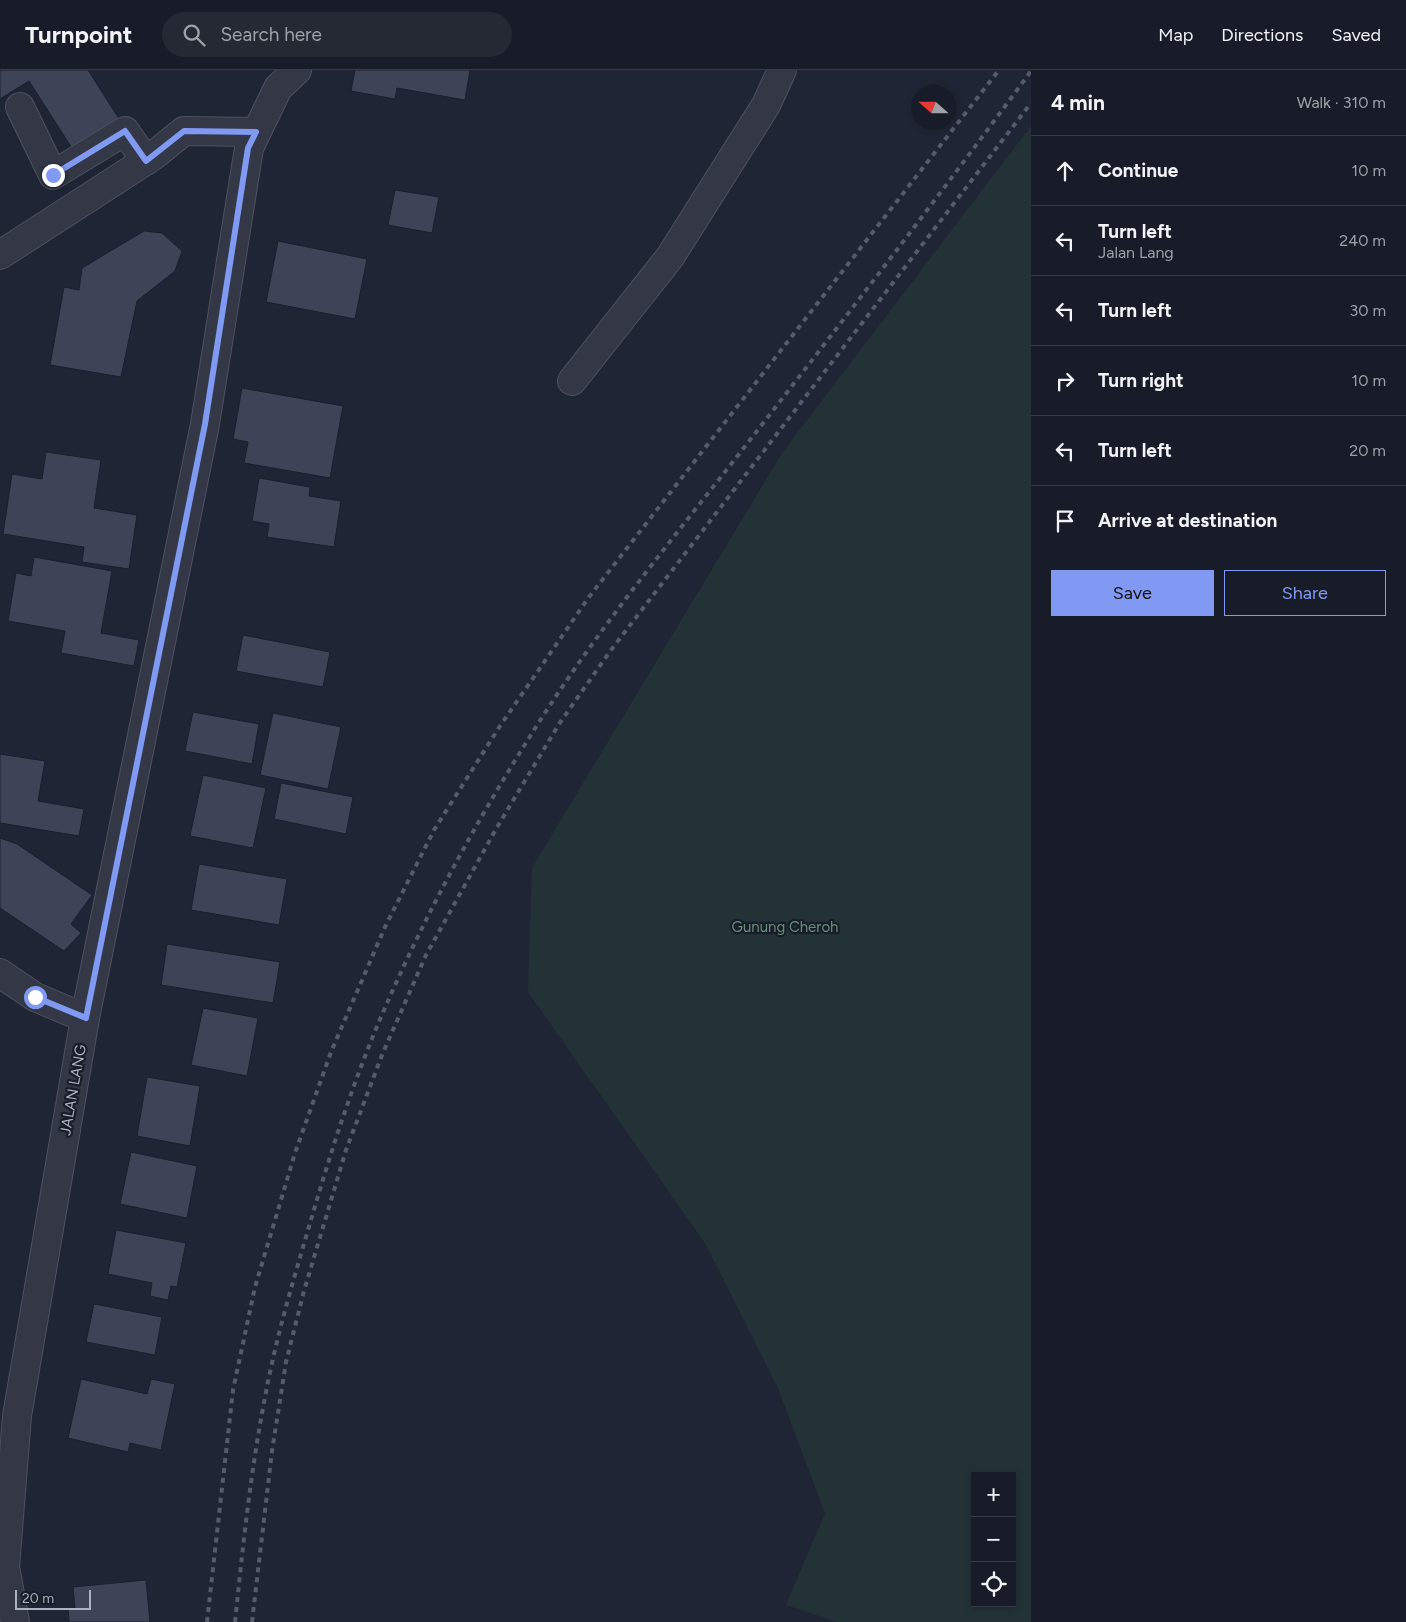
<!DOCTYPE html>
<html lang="en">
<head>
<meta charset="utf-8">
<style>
  :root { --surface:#181c28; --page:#252934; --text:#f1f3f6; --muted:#9fa1a8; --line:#363a45; --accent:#809af4 }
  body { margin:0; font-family:Figtree,sans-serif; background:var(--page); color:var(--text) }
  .controls { position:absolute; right:15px; bottom:15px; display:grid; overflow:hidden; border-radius:0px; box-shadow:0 2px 8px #0003 }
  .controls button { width:45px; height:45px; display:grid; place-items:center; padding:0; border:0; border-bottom:1px solid var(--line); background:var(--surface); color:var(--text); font:25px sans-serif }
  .compass { position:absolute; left:911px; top:15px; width:45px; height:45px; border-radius:50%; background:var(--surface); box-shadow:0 2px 8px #0003; rotate:291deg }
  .scale { position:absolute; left:15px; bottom:12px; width:76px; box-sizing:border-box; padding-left:5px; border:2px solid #adb2c3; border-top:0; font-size:14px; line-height:18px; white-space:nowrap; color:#adb2c3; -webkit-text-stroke:4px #191d2a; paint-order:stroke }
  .stop { position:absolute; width:15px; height:15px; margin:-11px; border:4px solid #809af4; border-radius:50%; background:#fff }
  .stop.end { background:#809af4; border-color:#fff; box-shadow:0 1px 5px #0008 }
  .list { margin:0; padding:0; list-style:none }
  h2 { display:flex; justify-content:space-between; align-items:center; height:65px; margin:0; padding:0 20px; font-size:21px }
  h2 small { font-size:16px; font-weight:400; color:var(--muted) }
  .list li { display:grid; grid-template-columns:32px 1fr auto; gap:15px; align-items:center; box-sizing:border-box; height:70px; padding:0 20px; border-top:1px solid var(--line) }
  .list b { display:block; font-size:19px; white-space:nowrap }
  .list p { margin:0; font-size:16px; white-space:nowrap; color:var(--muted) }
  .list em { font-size:16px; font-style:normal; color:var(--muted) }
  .actions { display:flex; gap:10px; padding:15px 20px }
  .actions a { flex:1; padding:11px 0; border:1px solid var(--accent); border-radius:0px; text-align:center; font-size:18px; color:var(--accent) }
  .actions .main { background:var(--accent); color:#111 }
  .icon { flex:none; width:28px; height:28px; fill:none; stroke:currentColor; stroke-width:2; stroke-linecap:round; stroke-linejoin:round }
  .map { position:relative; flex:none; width:1031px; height:1552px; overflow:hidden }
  header { display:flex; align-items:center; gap:30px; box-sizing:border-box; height:70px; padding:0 25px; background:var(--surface); border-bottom:1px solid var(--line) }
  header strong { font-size:24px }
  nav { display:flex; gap:28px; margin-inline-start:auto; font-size:18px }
  .search { width:350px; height:45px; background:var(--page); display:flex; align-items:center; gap:12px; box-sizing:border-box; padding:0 18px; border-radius:28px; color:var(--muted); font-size:19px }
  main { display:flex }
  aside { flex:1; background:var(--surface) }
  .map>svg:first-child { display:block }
  .green { fill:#223237; fill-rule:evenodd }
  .building { fill:#3e4458; stroke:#1a1f2c }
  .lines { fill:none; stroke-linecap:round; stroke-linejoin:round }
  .minor-casing { stroke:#4d5261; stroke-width:30 }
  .minor { stroke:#333746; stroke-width:28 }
  .rail { stroke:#555b6d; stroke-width:4; stroke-dasharray:5 5; stroke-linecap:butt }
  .route { stroke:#809af4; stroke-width:6 }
  .labels { text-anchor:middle; stroke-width:4.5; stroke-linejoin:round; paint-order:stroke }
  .park-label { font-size:15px; fill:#659277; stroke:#191d2a }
  .street-label { font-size:15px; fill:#adb2c3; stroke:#191d2a }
</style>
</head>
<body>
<header>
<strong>Turnpoint</strong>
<div class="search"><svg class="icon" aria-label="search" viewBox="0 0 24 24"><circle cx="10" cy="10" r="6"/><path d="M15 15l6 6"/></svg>Search here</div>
<nav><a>Map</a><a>Directions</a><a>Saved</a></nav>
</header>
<main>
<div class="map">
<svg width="1031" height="1552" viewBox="0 0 1031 1552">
  <rect width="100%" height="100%" fill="#202535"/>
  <!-- green -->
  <path class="green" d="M1031,56v1496h-194l-51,-17 39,-92 -47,-125 -73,-145 -177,-251 4,-124 250,-415zM975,1406h37v127h-37z"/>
  <!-- building -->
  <g class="building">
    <polygon points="0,0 88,0 123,55 77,86 29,11 0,29"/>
    <polygon points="355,0 470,0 465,30 397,18 395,29 351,21"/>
    <polygon points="395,120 439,127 432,163 388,155"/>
    <polygon points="144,161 162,163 182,181 175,201 137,231 121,307 50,295 64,217 79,220 82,198"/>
    <polygon points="278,171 367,189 355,249 266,232"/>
    <polygon points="242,318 343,336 330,408 244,393 248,372 233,369"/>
    <polygon points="46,382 101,390 94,438 137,445 129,499 82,492 84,477 3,464 12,404 42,409"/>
    <polygon points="259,408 310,417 309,426 341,431 334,477 267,467 269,454 252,451"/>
    <polygon points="34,487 112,501 101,563 139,570 134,596 61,583 65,561 8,551 16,503 31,506"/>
    <polygon points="243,565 330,582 323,617 236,601"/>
    <polygon points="193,642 259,654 252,694 185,681"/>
    <polygon points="273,643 341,657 328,719 260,705"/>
    <polygon points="0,684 45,691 38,731 84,739 79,766 0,753"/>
    <polygon points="203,705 266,718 253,778 190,766"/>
    <polygon points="281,713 353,727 346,764 274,749"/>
    <polygon points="0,768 17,774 92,825 71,854 81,863 64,881 0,838"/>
    <polygon points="199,794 287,809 279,855 191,840"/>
    <polygon points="167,874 280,892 273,933 161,915"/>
    <polygon points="203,938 258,948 247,1006 191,995"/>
    <polygon points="147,1007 200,1016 190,1076 137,1066"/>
    <polygon points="131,1082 197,1096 187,1148 120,1134"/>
    <polygon points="116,1160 186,1173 177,1217 171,1216 168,1230 150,1226 152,1213 108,1204"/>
    <polygon points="94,1234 162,1247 155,1285 86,1272"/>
    <polygon points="81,1309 147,1324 151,1309 175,1314 161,1380 130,1373 128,1382 68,1368"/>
    <polygon points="146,1510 150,1552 69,1552 68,1538 75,1538 73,1517"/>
  </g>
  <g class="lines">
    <!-- minor casing -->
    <g class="minor-casing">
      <g id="minor">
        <polyline points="20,37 53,105 125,61 146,91"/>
        <polyline points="0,185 153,86 184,61 256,62"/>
        <polyline points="572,311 670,187 766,35 782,0"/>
        <polyline points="0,903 35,927 85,948"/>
        <polyline points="15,1552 5,1497 17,1346 85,948 205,354 249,78 278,18 297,0"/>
      </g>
    </g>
    <!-- minor -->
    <use href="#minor" class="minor"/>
    <!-- rail -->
    <g class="rail">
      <polyline points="207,1552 233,1320 255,1217 295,1083 331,982 385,857 434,760 500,656 589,527 999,0"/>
      <path d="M235,1552c8,-77 16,-154 31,-230 10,-53 25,-104 40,-155 23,-80 48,-160 82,-236 43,-98 96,-193 153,-282 63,-98 138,-188 209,-279 95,-122 190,-245 281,-369"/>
      <polyline points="252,1552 272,1381 286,1292 304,1221 346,1080 382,985 426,885 496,759 559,654 611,580 1031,33"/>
    </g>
  </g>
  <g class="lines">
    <!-- route -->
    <polyline class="route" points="35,927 86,948 205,354 248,78 256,62 184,61 146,91 125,61 53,105"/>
  </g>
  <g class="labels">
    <!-- park labels -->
    <g class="park-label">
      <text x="785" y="862">Gunung Cheroh</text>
    </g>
    <!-- street labels -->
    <g class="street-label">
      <text transform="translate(73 1020) rotate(-80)" y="5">JALAN LANG</text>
    </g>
  </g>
</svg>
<div class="controls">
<button>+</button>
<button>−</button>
<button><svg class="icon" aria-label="locate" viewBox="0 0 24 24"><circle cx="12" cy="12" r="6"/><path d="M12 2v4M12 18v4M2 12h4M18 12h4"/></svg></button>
</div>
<svg class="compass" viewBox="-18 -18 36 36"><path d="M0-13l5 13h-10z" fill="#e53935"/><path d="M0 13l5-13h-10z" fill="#9fa1a8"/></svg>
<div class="scale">20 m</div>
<div class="stop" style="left:35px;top:927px"></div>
<div class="stop end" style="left:53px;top:105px"></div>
</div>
<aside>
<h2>4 min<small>Walk · 310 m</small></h2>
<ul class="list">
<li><svg class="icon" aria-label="ahead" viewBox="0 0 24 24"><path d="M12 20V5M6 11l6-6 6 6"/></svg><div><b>Continue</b></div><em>10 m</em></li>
<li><svg class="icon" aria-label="left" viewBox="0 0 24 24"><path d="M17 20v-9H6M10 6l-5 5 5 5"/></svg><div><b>Turn left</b><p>Jalan Lang</p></div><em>240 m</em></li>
<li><svg class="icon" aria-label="left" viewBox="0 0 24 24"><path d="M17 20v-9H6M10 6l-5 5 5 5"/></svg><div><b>Turn left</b></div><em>30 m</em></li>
<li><svg class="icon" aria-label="right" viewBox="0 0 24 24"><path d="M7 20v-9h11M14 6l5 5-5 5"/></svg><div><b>Turn right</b></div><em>10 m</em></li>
<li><svg class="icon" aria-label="left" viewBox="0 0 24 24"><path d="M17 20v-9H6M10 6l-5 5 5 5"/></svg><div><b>Turn left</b></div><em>20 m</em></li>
<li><svg class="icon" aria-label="arrive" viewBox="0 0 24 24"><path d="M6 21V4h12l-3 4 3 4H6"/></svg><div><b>Arrive at destination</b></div></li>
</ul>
<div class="actions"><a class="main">Save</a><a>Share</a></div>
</aside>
</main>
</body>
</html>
